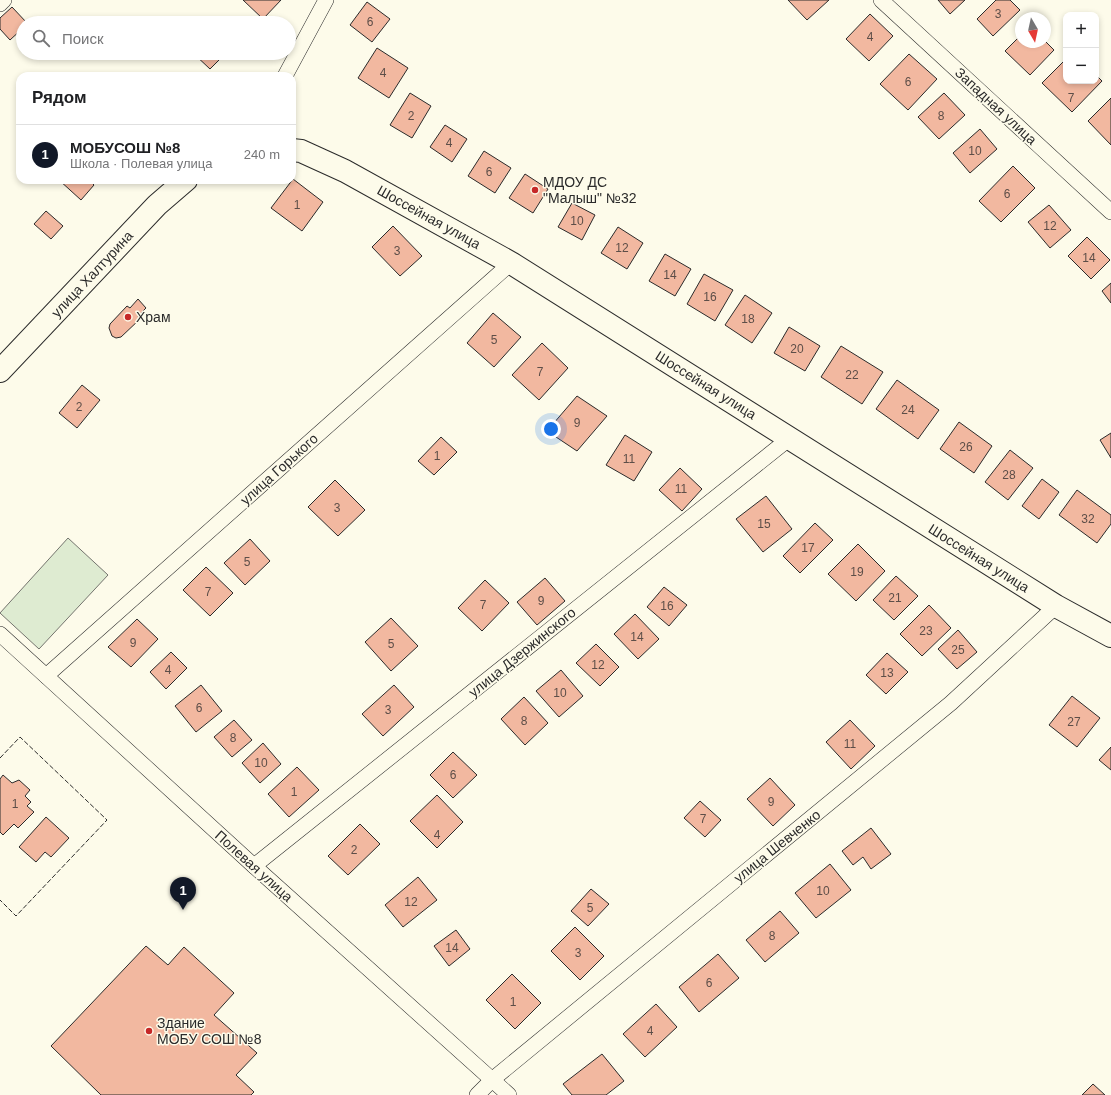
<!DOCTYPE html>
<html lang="ru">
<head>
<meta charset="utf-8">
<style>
  :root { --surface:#fff; --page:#f2f2f2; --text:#202124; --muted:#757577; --line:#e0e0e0; --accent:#111827 }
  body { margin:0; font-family:Arial,sans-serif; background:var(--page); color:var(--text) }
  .controls { position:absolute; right:12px; top:12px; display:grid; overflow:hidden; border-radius:8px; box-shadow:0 2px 6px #0003 }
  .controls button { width:36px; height:36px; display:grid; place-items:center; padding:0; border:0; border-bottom:1px solid var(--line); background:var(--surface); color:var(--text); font:20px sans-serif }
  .compass { position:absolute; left:1015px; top:12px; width:36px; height:36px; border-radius:50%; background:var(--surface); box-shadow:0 2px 6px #0003; rotate:171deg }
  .you { position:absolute; left:551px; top:429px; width:14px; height:14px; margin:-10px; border:3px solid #fff; border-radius:50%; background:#1a73e8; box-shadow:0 0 0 6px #1a73e833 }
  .badge { display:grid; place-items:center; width:26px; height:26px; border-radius:50%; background:var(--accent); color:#fff; font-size:13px; font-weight:700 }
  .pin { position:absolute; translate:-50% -33px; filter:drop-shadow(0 1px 2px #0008) }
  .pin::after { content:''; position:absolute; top:21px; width:14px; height:12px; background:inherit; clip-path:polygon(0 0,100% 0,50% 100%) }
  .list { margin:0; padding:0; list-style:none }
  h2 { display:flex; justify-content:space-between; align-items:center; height:52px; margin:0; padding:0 16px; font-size:17px }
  h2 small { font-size:13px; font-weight:400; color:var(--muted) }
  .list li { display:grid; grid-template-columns:26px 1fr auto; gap:12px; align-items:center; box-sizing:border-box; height:60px; padding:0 16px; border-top:1px solid var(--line) }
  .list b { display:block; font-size:15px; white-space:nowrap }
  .list p { margin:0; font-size:13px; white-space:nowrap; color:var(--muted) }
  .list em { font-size:13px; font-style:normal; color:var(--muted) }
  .icon { flex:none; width:22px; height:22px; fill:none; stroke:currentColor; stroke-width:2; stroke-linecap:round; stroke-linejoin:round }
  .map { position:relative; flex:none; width:1111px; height:1095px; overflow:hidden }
  .search { position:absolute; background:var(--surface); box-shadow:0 2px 6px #0003; left:16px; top:16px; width:280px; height:44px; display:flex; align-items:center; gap:10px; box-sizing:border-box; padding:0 14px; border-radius:22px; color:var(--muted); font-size:15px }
  .panel { position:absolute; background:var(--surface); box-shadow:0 2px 6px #0003; left:16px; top:72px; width:280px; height:112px; border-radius:12px }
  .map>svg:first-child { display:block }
  .green { fill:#deebd1; stroke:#74746e }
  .building { fill:#f2b8a0; stroke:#2b2b2b }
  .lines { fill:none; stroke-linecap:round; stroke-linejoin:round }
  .street-casing { stroke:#2b2b2b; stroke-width:16 }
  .secondary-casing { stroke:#2b2b2b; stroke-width:24 }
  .street { stroke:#fdfbea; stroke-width:15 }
  .secondary { stroke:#fdfbea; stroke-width:22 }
  .fence { stroke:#2b2b2b; stroke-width:1; stroke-dasharray:5 2; stroke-linecap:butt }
  .poi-dot { fill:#c62828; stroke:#fdfbea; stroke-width:1.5 }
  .labels { text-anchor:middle; stroke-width:3; stroke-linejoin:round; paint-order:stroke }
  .number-label { font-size:12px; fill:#5d4e48 }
  .street-label { font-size:14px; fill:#2b2b2b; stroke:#fdfbea }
  .poi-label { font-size:14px; fill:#2b2b2b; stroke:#fdfbea; text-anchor:start }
</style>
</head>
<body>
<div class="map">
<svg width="1111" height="1095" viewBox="0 0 1111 1095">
  <rect width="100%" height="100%" fill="#fdfbea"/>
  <!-- green -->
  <polygon class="green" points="68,538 108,575 39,649 0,613"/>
  <!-- building -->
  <g class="building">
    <polygon points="243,0 281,0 263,19"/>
    <polygon points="788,0 829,0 807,20"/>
    <polygon points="938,0 965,0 950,14"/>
    <polygon points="996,0 1010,0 1020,10 993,36 977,19"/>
    <polygon points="367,2 390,19 372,42 350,25"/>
    <polygon points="12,7 27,23 23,23 23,28 10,40 0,29 0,18"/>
    <polygon points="870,14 893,36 869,61 846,39"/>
    <polygon points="1021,35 1021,42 1045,41 1054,50 1030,75 1005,51"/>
    <polygon points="377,48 408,68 389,98 358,78"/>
    <polygon points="193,53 226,53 210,69"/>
    <polygon points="909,54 937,79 908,110 880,84"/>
    <polygon points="1066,59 1066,81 1096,81 1096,75 1102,81 1072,112 1042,83"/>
    <polygon points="410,93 431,106 412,138 390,125"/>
    <polygon points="944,93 965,115 939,139 918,117"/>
    <polygon points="1111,98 1111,145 1088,121"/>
    <polygon points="445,125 467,139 452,162 430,147"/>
    <polygon points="980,129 997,149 970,173 953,153"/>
    <polygon points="484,151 511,168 495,193 468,176"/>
    <polygon points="1013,166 1035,188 1001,222 979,201"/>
    <polygon points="525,174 548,189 533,213 509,198"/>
    <polygon points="293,179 323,202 302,231 271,208"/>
    <polygon points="59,180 89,180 94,185 81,200"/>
    <polygon points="572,203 595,215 582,240 558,227"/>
    <polygon points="1049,205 1071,230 1050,248 1028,222"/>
    <polygon points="46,211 63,226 51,239 34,224"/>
    <polygon points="393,226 422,256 400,276 372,247"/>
    <polygon points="618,227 643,243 627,269 601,253"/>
    <polygon points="1087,237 1110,260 1091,279 1068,256"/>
    <polygon points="665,254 691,269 675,296 649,281"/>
    <polygon points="704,274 733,290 715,321 687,304"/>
    <polygon points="1111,283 1111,303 1102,291"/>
    <polygon points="745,295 772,313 752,343 725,325"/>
    <polygon points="138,299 146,308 138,316 140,319 121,337 116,338 112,336 109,328 110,324 127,306 130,308"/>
    <polygon points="493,313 521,337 494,367 467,343"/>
    <polygon points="789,327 820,346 805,371 774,353"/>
    <polygon points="542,343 568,368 539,400 512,375"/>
    <polygon points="841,346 883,372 862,404 821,377"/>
    <polygon points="897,380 939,410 918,439 876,409"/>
    <polygon points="82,385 100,400 77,428 59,413"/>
    <polygon points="577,396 607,416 577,451 547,431"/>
    <polygon points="959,422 992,446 974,473 940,449"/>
    <polygon points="1111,433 1111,458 1100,440"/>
    <polygon points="625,435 652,452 634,481 606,465"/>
    <polygon points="441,437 457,452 434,475 418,461"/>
    <polygon points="1010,450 1033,468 1008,500 985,482"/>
    <polygon points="680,468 702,489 682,511 659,490"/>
    <polygon points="1042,479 1059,492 1039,519 1022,506"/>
    <polygon points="335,480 365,510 338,536 308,507"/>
    <polygon points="1077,490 1111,515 1111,524 1097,543 1059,515"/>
    <polygon points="766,496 792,529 763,552 736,519"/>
    <polygon points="815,523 833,540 800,573 783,556"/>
    <polygon points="250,539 270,561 245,585 224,563"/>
    <polygon points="858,544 885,571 856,601 828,574"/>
    <polygon points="206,567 233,593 210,616 183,590"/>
    <polygon points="896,576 918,596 894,620 873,600"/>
    <polygon points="545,578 565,601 537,625 517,602"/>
    <polygon points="485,580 509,603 482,631 458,608"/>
    <polygon points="664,587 687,605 669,626 647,607"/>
    <polygon points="929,605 951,628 922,656 900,634"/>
    <polygon points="635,614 659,639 638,659 614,634"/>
    <polygon points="391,618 418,646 391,671 365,642"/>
    <polygon points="137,619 158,639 131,667 108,647"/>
    <polygon points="958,630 977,652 957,669 938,649"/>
    <polygon points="596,644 619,667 600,686 576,663"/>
    <polygon points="171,652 187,668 166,689 150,672"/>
    <polygon points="887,653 908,672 886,694 866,675"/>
    <polygon points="561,670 583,696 559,717 536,691"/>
    <polygon points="201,685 222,711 196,732 175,706"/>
    <polygon points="394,685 414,707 383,736 362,714"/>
    <polygon points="1072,696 1100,718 1077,747 1049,725"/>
    <polygon points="524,697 548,723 525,745 501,719"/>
    <polygon points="234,720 252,740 232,757 214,737"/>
    <polygon points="850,720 875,746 851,769 826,742"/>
    <polygon points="263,743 281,764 260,783 242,763"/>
    <polygon points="1111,747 1111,770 1099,760"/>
    <polygon points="453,752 477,775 453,798 430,775"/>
    <polygon points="297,767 319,790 289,817 268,794"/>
    <polygon points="3,775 12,783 19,780 30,790 25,796 31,802 27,806 34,812 18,828 14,824 3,835 0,832 0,779"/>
    <polygon points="770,778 795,805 773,826 747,799"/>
    <polygon points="437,795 463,822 437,848 410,821"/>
    <polygon points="700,801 721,820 705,837 684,818"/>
    <polygon points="46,817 69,838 51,857 45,852 36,862 19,847"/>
    <polygon points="360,824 380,844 348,875 328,856"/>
    <polygon points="871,828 891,854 871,869 863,857 853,865 842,851"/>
    <polygon points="830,864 851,890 816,918 795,893"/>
    <polygon points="418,877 437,900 403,927 385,905"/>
    <polygon points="591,889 609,904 588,926 571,911"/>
    <polygon points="780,911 799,933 765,962 746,940"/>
    <polygon points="575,927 604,956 580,980 551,951"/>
    <polygon points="456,930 470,949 449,966 434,946"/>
    <polygon points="146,946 168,965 184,947 234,993 214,1015 257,1053 236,1075 254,1092 251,1095 101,1095 51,1046"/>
    <polygon points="718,954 739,978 699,1012 679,987"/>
    <polygon points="512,974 541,1003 515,1029 486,1000"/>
    <polygon points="656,1004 677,1027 645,1057 623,1034"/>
    <polygon points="602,1054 624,1081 606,1095 572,1095 563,1084"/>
    <polygon points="1093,1084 1105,1095 1082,1095"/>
  </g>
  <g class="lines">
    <!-- street casing -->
    <g class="street-casing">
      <g id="street">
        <polyline points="881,0 1111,212"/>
        <polyline points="0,4 4,0"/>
        <polyline points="285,76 326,0"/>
        <polyline points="0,634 254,866 509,1095"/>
        <polyline points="46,676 511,263"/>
        <polyline points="254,866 790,438"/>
        <polyline points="477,1095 493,1079 951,703 1056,606"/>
      </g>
    </g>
    <!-- secondary casing -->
    <g class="secondary-casing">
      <g id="secondary">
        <polyline points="292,150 301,151 345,171 511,263 1056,606 1111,636"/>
        <polyline points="0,371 157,205 186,180"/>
      </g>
    </g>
    <!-- street -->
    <use href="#street" class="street"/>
    <!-- secondary -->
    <use href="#secondary" class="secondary"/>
    <!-- fence -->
    <polyline class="fence" points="0,758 20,737 107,820 16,916 0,900"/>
  </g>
  <!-- markers -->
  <g class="poi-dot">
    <circle cx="535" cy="190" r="4"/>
    <circle cx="128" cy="317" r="4"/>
    <circle cx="149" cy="1031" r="4"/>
  </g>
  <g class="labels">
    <!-- number labels -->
    <g class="number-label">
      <text x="998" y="18">3</text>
      <text x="370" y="26">6</text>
      <text x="870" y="41">4</text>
      <text x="383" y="77">4</text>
      <text x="908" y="86">6</text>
      <text x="1071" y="102">7</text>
      <text x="411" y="120">2</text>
      <text x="941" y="120">8</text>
      <text x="449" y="147">4</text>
      <text x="975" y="155">10</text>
      <text x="489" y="176">6</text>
      <text x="1007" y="198">6</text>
      <text x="297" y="209">1</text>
      <text x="577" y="225">10</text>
      <text x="1050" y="230">12</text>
      <text x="622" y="252">12</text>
      <text x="397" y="255">3</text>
      <text x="1089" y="262">14</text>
      <text x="670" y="279">14</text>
      <text x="710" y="301">16</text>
      <text x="748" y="323">18</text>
      <text x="494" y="344">5</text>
      <text x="797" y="353">20</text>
      <text x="540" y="376">7</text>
      <text x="852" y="379">22</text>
      <text x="79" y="411">2</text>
      <text x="908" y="414">24</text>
      <text x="577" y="427">9</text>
      <text x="966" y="451">26</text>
      <text x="437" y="460">1</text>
      <text x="629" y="463">11</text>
      <text x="1009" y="479">28</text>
      <text x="681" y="493">11</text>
      <text x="337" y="512">3</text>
      <text x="1088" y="523">32</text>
      <text x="764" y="528">15</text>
      <text x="808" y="552">17</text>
      <text x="247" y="566">5</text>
      <text x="857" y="576">19</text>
      <text x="208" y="596">7</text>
      <text x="895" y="602">21</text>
      <text x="541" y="605">9</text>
      <text x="483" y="609">7</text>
      <text x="667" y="610">16</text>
      <text x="926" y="635">23</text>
      <text x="637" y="641">14</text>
      <text x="133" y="647">9</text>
      <text x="391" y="648">5</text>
      <text x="958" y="654">25</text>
      <text x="598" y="669">12</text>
      <text x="168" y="674">4</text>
      <text x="887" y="677">13</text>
      <text x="560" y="697">10</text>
      <text x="199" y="712">6</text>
      <text x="388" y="714">3</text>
      <text x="524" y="725">8</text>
      <text x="1074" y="726">27</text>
      <text x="233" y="742">8</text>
      <text x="850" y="748">11</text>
      <text x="261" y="767">10</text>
      <text x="453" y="779">6</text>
      <text x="294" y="796">1</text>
      <text x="771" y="806">9</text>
      <text x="15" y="808">1</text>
      <text x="703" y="823">7</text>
      <text x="437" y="839">4</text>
      <text x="354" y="854">2</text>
      <text x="823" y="895">10</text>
      <text x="411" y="906">12</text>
      <text x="590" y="912">5</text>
      <text x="772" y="940">8</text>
      <text x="452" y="952">14</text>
      <text x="578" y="957">3</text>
      <text x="709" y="987">6</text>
      <text x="513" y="1006">1</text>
      <text x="650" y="1035">4</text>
    </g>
    <!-- street labels -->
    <g class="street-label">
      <text transform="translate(996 106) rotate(43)" y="5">Западная улица</text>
      <text transform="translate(429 217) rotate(29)" y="5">Шоссейная улица</text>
      <text transform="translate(92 274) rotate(-47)" y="5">улица Халтурина</text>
      <text transform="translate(706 385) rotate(32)" y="5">Шоссейная улица</text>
      <text transform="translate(279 469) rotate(-42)" y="5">улица Горького</text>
      <text transform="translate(979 558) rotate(32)" y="5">Шоссейная улица</text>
      <text transform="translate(522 652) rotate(-39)" y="5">улица Дзержинского</text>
      <text transform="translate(777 846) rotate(-39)" y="5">улица Шевченко</text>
      <text transform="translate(254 866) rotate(42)" y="5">Полевая улица</text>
    </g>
    <!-- poi labels -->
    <g class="poi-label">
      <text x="543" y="187">МДОУ ДС<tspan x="543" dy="16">"Малыш" №32</tspan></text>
      <text x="136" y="322">Храм</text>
      <text x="157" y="1028">Здание<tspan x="157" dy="16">МОБУ СОШ №8</tspan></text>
    </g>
  </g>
</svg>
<div class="controls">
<button>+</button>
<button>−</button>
</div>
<svg class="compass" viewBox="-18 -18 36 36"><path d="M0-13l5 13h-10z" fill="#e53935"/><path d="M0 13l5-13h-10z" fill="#757577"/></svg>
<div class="you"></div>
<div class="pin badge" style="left:183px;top:910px">1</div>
<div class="search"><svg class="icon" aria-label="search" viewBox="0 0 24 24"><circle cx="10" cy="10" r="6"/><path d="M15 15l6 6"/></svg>Поиск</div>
<section class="panel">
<h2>Рядом<small></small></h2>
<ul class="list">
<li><span class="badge">1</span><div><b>МОБУСОШ №8</b><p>Школа · Полевая улица</p></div><em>240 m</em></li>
</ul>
</section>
</div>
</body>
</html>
